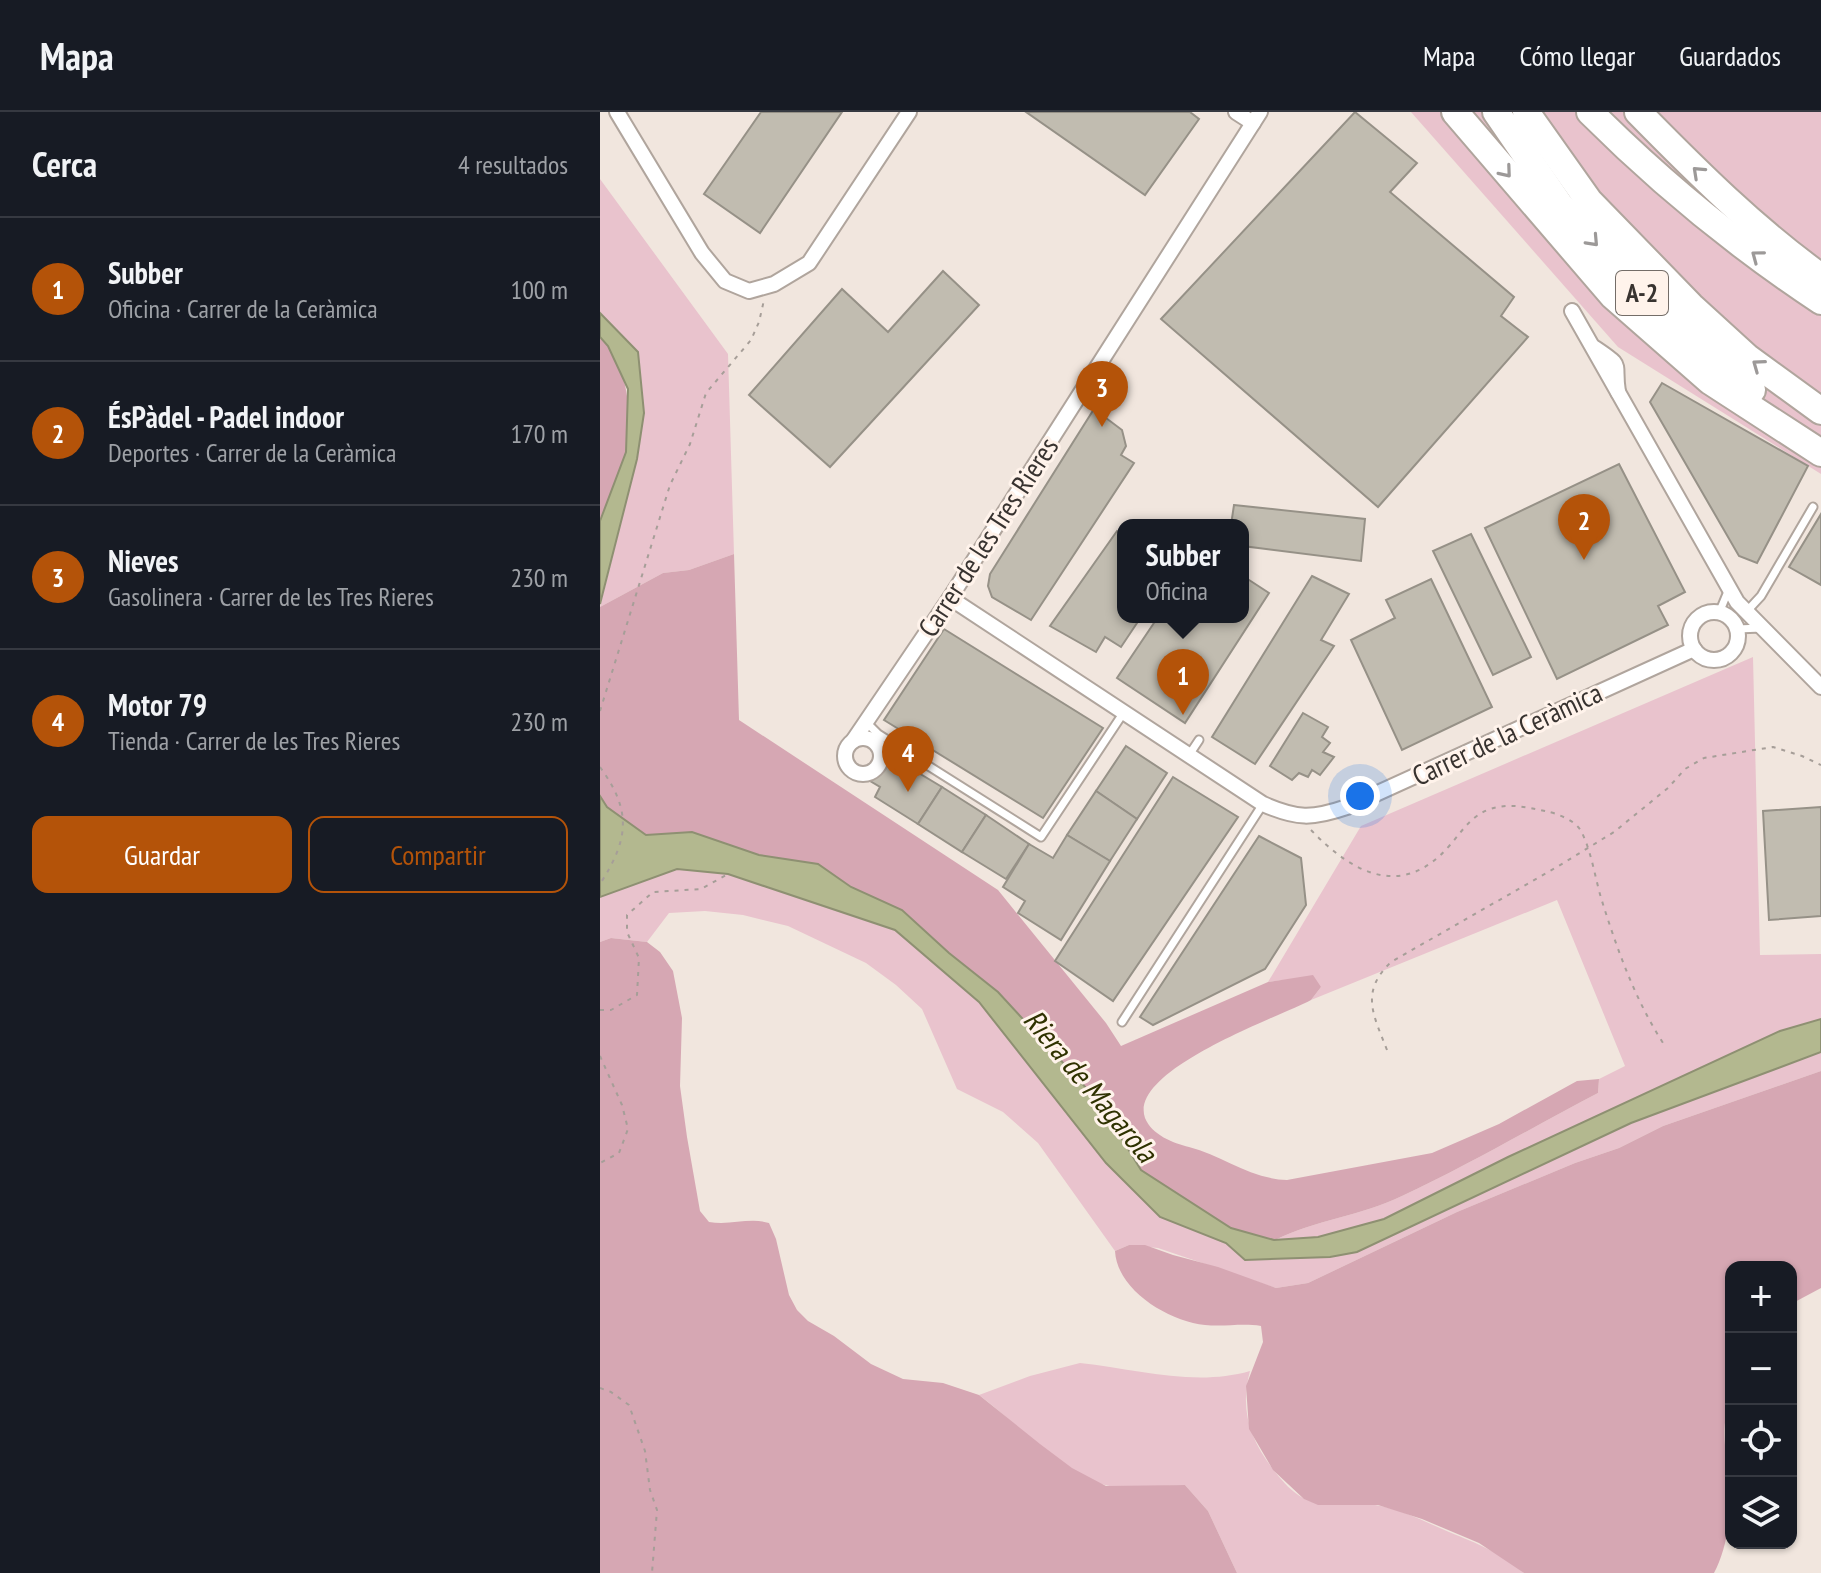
<!DOCTYPE html>
<html lang="es">
<head>
<meta charset="utf-8">
<style>
  :root { --surface:#171b24; --page:#242831; --text:#f1f3f6; --muted:#9ea1a6; --line:#363941; --accent:#b45309 }
  body { margin:0; font-family:"PT Sans Narrow",sans-serif; background:var(--page); color:var(--text) }
  .controls { position:absolute; right:24px; bottom:24px; display:grid; overflow:hidden; border-radius:16px; box-shadow:0 2px 6px #0004 }
  .controls button { width:72px; height:72px; display:grid; place-items:center; padding:0; border:0; border-bottom:2px solid var(--line); background:var(--surface); color:var(--text); font:40px sans-serif }
  .you { position:absolute; left:760px; top:684px; width:28px; height:28px; margin:-20px; border:6px solid #fff; border-radius:50%; background:#1a73e8; box-shadow:0 0 0 12px #1a73e833 }
  .badge { display:grid; place-items:center; width:52px; height:52px; border-radius:50%; background:var(--accent); color:#fff; font-size:26px; font-weight:700 }
  .pin { position:absolute; translate:-50% -66px; filter:drop-shadow(0 2px 4px #0008) }
  .pin::after { content:''; position:absolute; top:42px; width:28px; height:24px; background:inherit; clip-path:polygon(0 0,100% 0,50% 100%) }
  .popup { position:absolute; left:517px; top:407px; width:132px; height:104px; box-sizing:border-box; display:grid; place-content:center; border-radius:16px; background:var(--surface); filter:drop-shadow(0 2px 6px #0005); font-size:26px; white-space:nowrap; color:var(--muted) }
  .popup b { font-size:30px; color:var(--text) }
  .popup::after { content:''; position:absolute; left:50%; top:100%; margin-left:-16px; border:16px solid transparent; border-top-color:var(--surface) }
  .list { margin:0; padding:0; list-style:none }
  h2 { display:flex; justify-content:space-between; align-items:center; height:104px; margin:0; padding:0 32px; font-size:34px }
  h2 small { font-size:26px; font-weight:400; color:var(--muted) }
  .list li { display:grid; grid-template-columns:52px 1fr auto; gap:24px; align-items:center; box-sizing:border-box; height:144px; padding:0 32px; border-top:2px solid var(--line) }
  .list b { display:block; font-size:30px; white-space:nowrap }
  .list p { margin:0; font-size:26px; white-space:nowrap; color:var(--muted) }
  .list em { font-size:26px; font-style:normal; color:var(--muted) }
  .actions { display:flex; gap:16px; padding:24px 32px }
  .actions a { flex:1; padding:18px 0; border:2px solid var(--accent); border-radius:16px; text-align:center; font-size:28px; color:var(--accent) }
  .actions .main { background:var(--accent); color:#fff }
  .icon { flex:none; width:44px; height:44px; fill:none; stroke:currentColor; stroke-width:2; stroke-linecap:round; stroke-linejoin:round }
  .map { position:relative; flex:none; width:1221px; height:1461px; overflow:hidden }
  header { display:flex; align-items:center; gap:48px; box-sizing:border-box; height:112px; padding:0 40px; background:var(--surface); border-bottom:2px solid var(--line) }
  header strong { font-size:38px }
  nav { display:flex; gap:44px; margin-inline-start:auto; font-size:28px }
  main { display:flex }
  aside { flex:1; background:var(--surface) }
  .map>svg:first-child { display:block }
  .green { fill:#e9c3cd }
  .forest { fill:#d6a7b3 }
  .water { fill:#b3b88f; stroke:#8e9072; stroke-width:2 }
  .building { fill:#c1bcb0; stroke:#969187; stroke-width:2 }
  .lines { fill:none; stroke-linecap:round; stroke-linejoin:round }
  .lane-casing { stroke:#b0a59d; stroke-width:11 }
  .street-casing { stroke:#b0a59d; stroke-width:18 }
  .highway-casing { stroke:#b0a59d; stroke-width:30 }
  .path { stroke:#a69e98; stroke-width:2; stroke-dasharray:4 6; stroke-linecap:butt }
  .lane { stroke:#fff; stroke-width:7 }
  .street { stroke:#fff; stroke-width:14 }
  .highway { stroke:#fff; stroke-width:26 }
  .oneway { stroke:#9c9998 }
  .labels { text-anchor:middle; stroke-width:6; stroke-linejoin:round; paint-order:stroke }
  .shield { fill:#fff3eb; stroke:#746d68; stroke-width:2 }
  .shield-label { font-size:26px; font-weight:bold; fill:#383330 }
  .street-label { font-size:28px; fill:#383330; stroke:#fff3eb }
  .water-label { font-size:30px; font-style:italic; fill:#2f3200; stroke:#fff3eb }
</style>
</head>
<body>
<header>
<strong>Mapa</strong>
<nav><a>Mapa</a><a>Cómo llegar</a><a>Guardados</a></nav>
</header>
<main>
<aside>
<h2>Cerca<small>4 resultados</small></h2>
<ul class="list">
<li><span class="badge">1</span><div><b>Subber</b><p>Oficina · Carrer de la Ceràmica</p></div><em>100 m</em></li>
<li><span class="badge">2</span><div><b>ÉsPàdel - Padel indoor</b><p>Deportes · Carrer de la Ceràmica</p></div><em>170 m</em></li>
<li><span class="badge">3</span><div><b>Nieves</b><p>Gasolinera · Carrer de les Tres Rieres</p></div><em>230 m</em></li>
<li><span class="badge">4</span><div><b>Motor 79</b><p>Tienda · Carrer de les Tres Rieres</p></div><em>230 m</em></li>
</ul>
<div class="actions"><a class="main">Guardar</a><a>Compartir</a></div>
</aside>
<div class="map">
<svg width="1221" height="1461" viewBox="0 0 1221 1461">
  <rect width="100%" height="100%" fill="#f1e6de"/>
  <!-- green -->
  <g class="green">
    <polygon points="811,0 1221,0 1221,362 1018,235"/>
    <polygon points="0,67 128,242 134,442 89,458 63,461 0,495 37,347 38,240 0,201"/>
    <path d="M1153,545l7,298 61,-1v65l-41,12 -272,126 -124,62 -66,18 -43,3c40,-20 86,-24 127,-44 67,-31 131,-69 196,-103l1,-14 26,-13 -68,-166 -246,100 10,-13 -39,-7 -14,2 93,-156z"/>
    <polygon points="77,757 128,762 295,818 379,890 506,1051 560,1105 626,1131 645,1148 757,1140 1031,1011 1221,940 1221,959 1063,1014 1019,1036 975,1051 857,1100 708,1171 676,1176 558,1136 529,1133 515,1139 438,1031 403,1000 357,977 322,897 296,873 266,851 188,814 143,803 105,799 69,801 47,830 11,826 0,830 0,785"/>
    <path d="M480,1251c56,6 115,24 170,8 -11,40 1,71 26,102 7,9 16,19 27,25 22,12 48,3 72,7 27,4 50,17 74,27 29,12 51,20 75,41h-287l-29,-62 -23,-26c-19,0 -64,5 -80,0 -38,-11 -93,-65 -126,-90l51,-19z"/>
  </g>
  <!-- forest -->
  <g class="forest">
    <path d="M0,225c29,30 32,74 26,113 -3,23 -18,49 -26,71z"/>
    <path d="M134,442l5,166 259,170 108,133 15,23 147,-64 45,-7 8,12 -10,13c-32,17 -183,70 -166,118 7,17 28,25 44,29 34,9 62,32 98,33l145,-27 67,-29 78,-43 22,-2 -1,14c-65,34 -129,72 -196,103 -41,20 -87,24 -127,44l-44,-12 -90,-58 -41,-67 -102,-111 -49,-39 -47,-43 -51,-23 -33,-23 -59,-9 -67,-23 -46,4 -39,-29 -7,-11v-189l63,-34 26,-3z"/>
    <path d="M11,826l36,4 13,10 13,19 9,47 -2,68 7,51 13,74 9,11c21,4 40,-5 60,1l7,16 13,56 8,15 11,11 26,15 37,28 32,15 40,4 36,12 61,49 32,24 34,18 79,-1 23,26 29,62h-637v-631z"/>
    <path d="M1221,959v217l-30,16v-37h-60v131c-12,29 -4,57 -2,88 3,27 -2,63 -15,87h-190l-45,-30 -57,-24 -44,-14h-60l-14,-6 -31,-29 -24,-41 -3,-43 17,-44 -2,-16c-19,-3 -37,1 -56,-1 -37,-4 -88,-35 -90,-74l14,-6h16l28,10 45,12 58,21 32,-5 149,-71 118,-49 44,-15 44,-22z"/>
  </g>
  <!-- water -->
  <g class="water">
    <polygon points="0,201 38,240 44,301 37,347 0,492 0,409 26,340 28,277 8,234 0,225"/>
    <polygon points="0,684 7,695 46,723 92,720 159,743 218,752 251,775 302,798 349,841 398,880 500,991 541,1058 631,1116 674,1128 718,1125 784,1107 908,1045 1180,919 1221,907 1221,940 1031,1011 757,1140 730,1145 645,1148 626,1131 560,1105 506,1051 379,890 295,818 128,762 77,757 0,785"/>
  </g>
  <!-- building -->
  <g class="building">
    <polygon points="161,0 242,0 160,121 104,82"/>
    <polygon points="426,0 590,0 599,7 545,83"/>
    <polygon points="755,0 817,51 790,80 914,185 901,204 928,225 778,395 561,207"/>
    <polygon points="343,159 379,193 230,355 149,283 242,177 288,220"/>
    <polygon points="1062,271 1208,354 1157,451 1139,444 1050,290"/>
    <polygon points="494,297 522,318 526,334 521,343 534,351 431,508 392,485 388,474 390,462"/>
    <polygon points="1019,352 1085,480 1058,494 1068,513 957,567 885,416"/>
    <polygon points="634,393 765,407 761,449 643,434 643,413 631,413"/>
    <polygon points="1221,402 1221,473 1189,455"/>
    <polygon points="517,419 523,423 523,505 541,505 521,535 505,525 496,540 450,514"/>
    <polygon points="871,422 931,545 893,563 833,439"/>
    <polygon points="643,464 669,481 585,611 517,566 558,505 643,505"/>
    <polygon points="712,464 749,482 721,528 734,534 655,652 612,625"/>
    <polygon points="831,467 892,595 802,638 751,528 795,506 786,488"/>
    <polygon points="344,517 503,616 443,706 284,608"/>
    <polygon points="703,601 728,615 722,625 730,631 723,640 734,645 720,663 712,658 708,665 699,661 692,668 670,654"/>
    <polygon points="526,634 567,661 537,707 496,679"/>
    <polygon points="287,642 342,675 318,712 275,685 280,675 270,669"/>
    <polygon points="573,665 638,705 513,889 455,849"/>
    <polygon points="342,675 386,703 362,740 318,712"/>
    <polygon points="496,679 537,707 510,749 467,723"/>
    <polygon points="1221,695 1221,804 1169,808 1163,699"/>
    <polygon points="386,703 429,732 406,767 362,740"/>
    <polygon points="467,723 510,749 461,828 418,801 425,789 403,775 429,732 453,746"/>
    <polygon points="659,724 701,746 706,793 665,857 553,913 540,905"/>
  </g>
  <g class="lines">
    <!-- lane casing -->
    <g class="lane-casing">
      <g id="lane">
        <polyline points="1147,499 1161,484 1213,395"/>
        <polyline points="1119,501 1129,477"/>
        <polyline points="1137,517 1162,516"/>
        <polyline points="271,615 278,622 441,725 524,600"/>
        <polyline points="589,643 599,628"/>
        <polyline points="522,910 663,692"/>
      </g>
    </g>
    <!-- street casing -->
    <g class="street-casing">
      <g id="street">
        <polyline points="17,0 102,141 125,169 149,179 174,172 209,151 309,0"/>
        <polyline points="636,0 653,11"/>
        <polyline points="972,199 1137,490 1221,575"/>
        <path d="M995,236c30,20 18,13 23,44"/>
        <path d="M350,486l313,206c34,15 49,15 84,3l347,-158"/>
        <circle cx="1114" cy="524" r="24"/>
        <circle cx="263" cy="644" r="18"/>
        <polyline points="253,629 350,486 660,0"/>
      </g>
    </g>
    <!-- highway casing -->
    <g class="highway-casing">
      <g id="highway">
        <polyline points="855,0 1013,184 1110,269 1221,341"/>
        <polyline points="896,0 960,93 1074,212 1152,278"/>
        <polyline points="926,0 989,89 1091,194 1148,246 1221,299"/>
        <path d="M990,0c71,71 148,134 231,189"/>
        <path d="M1038,0c57,58 116,117 183,165"/>
      </g>
    </g>
    <!-- path -->
    <g class="path">
      <polyline points="0,599 70,373 90,332 106,281 151,228 159,210 164,188"/>
      <path d="M0,655c32,44 29,72 0,117"/>
      <path d="M711,718c42,44 92,70 139,15 13,-15 21,-29 40,-36 19,-6 36,-2 55,2 11,2 30,9 36,20 11,21 14,48 21,70 16,51 34,101 63,145"/>
      <polyline points="0,898 11,898 37,883 39,846 27,820 27,803 53,780 101,777 128,762"/>
      <path d="M787,938c-14,-36 -27,-58 4,-88l166,-95 57,-35 54,-44 17,-19 19,-11 69,-11 29,9 19,9"/>
      <polyline points="0,944 22,993 28,1017 19,1041 0,1051"/>
      <polyline points="0,1276 11,1280 29,1293 45,1339 50,1378 57,1398 52,1461"/>
    </g>
    <!-- lane -->
    <use href="#lane" class="lane"/>
    <!-- street -->
    <use href="#street" class="street"/>
    <!-- highway -->
    <use href="#highway" class="highway"/>
  </g>
  <!-- one-way arrows -->
  <defs><path id="oneway-chevron" d="M-2-3.5L2.5 0L-2 3.5" fill="none" stroke-width="1.6" stroke-linecap="round" stroke-linejoin="round" transform="scale(2)"/></defs>
  <g class="oneway">
    <use href="#oneway-chevron" transform="translate(906 60) rotate(50)"/>
    <use href="#oneway-chevron" transform="translate(1098 60) rotate(-137)"/>
    <use href="#oneway-chevron" transform="translate(993 129) rotate(47)"/>
    <use href="#oneway-chevron" transform="translate(1157 144) rotate(-143)"/>
    <use href="#oneway-chevron" transform="translate(1158 253) rotate(-144)"/>
  </g>
  <g class="labels">
    <!-- shield labels -->
    <rect class="shield" x="1016" y="159" width="52" height="44" rx="6"/>
    <g class="shield-label">
      <text x="1042" y="190">A-2</text>
    </g>
    <!-- street labels -->
    <g class="street-label">
      <text transform="translate(388 425) rotate(-57)" y="10">Carrer de les Tres Rieres</text>
      <text transform="translate(907 622) rotate(-25)" y="10">Carrer de la Ceràmica</text>
    </g>
    <!-- water labels -->
    <g class="water-label">
      <text transform="translate(490 974) rotate(50)" y="10">Riera de Magarola</text>
    </g>
  </g>
</svg>
<div class="controls">
<button>+</button>
<button>−</button>
<button><svg class="icon" aria-label="locate" viewBox="0 0 24 24"><circle cx="12" cy="12" r="6"/><path d="M12 2v4M12 18v4M2 12h4M18 12h4"/></svg></button>
<button><svg class="icon" aria-label="layers" viewBox="0 0 24 24"><path d="M12 4l9 5-9 5-9-5zM3 14l9 5 9-5"/></svg></button>
</div>
<div class="you"></div>
<div class="pin badge" style="left:583px;top:603px">1</div>
<div class="popup"><b>Subber</b>Oficina</div>
<div class="pin badge" style="left:984px;top:448px">2</div>
<div class="pin badge" style="left:502px;top:315px">3</div>
<div class="pin badge" style="left:308px;top:680px">4</div>
</div>
</main>
</body>
</html>
